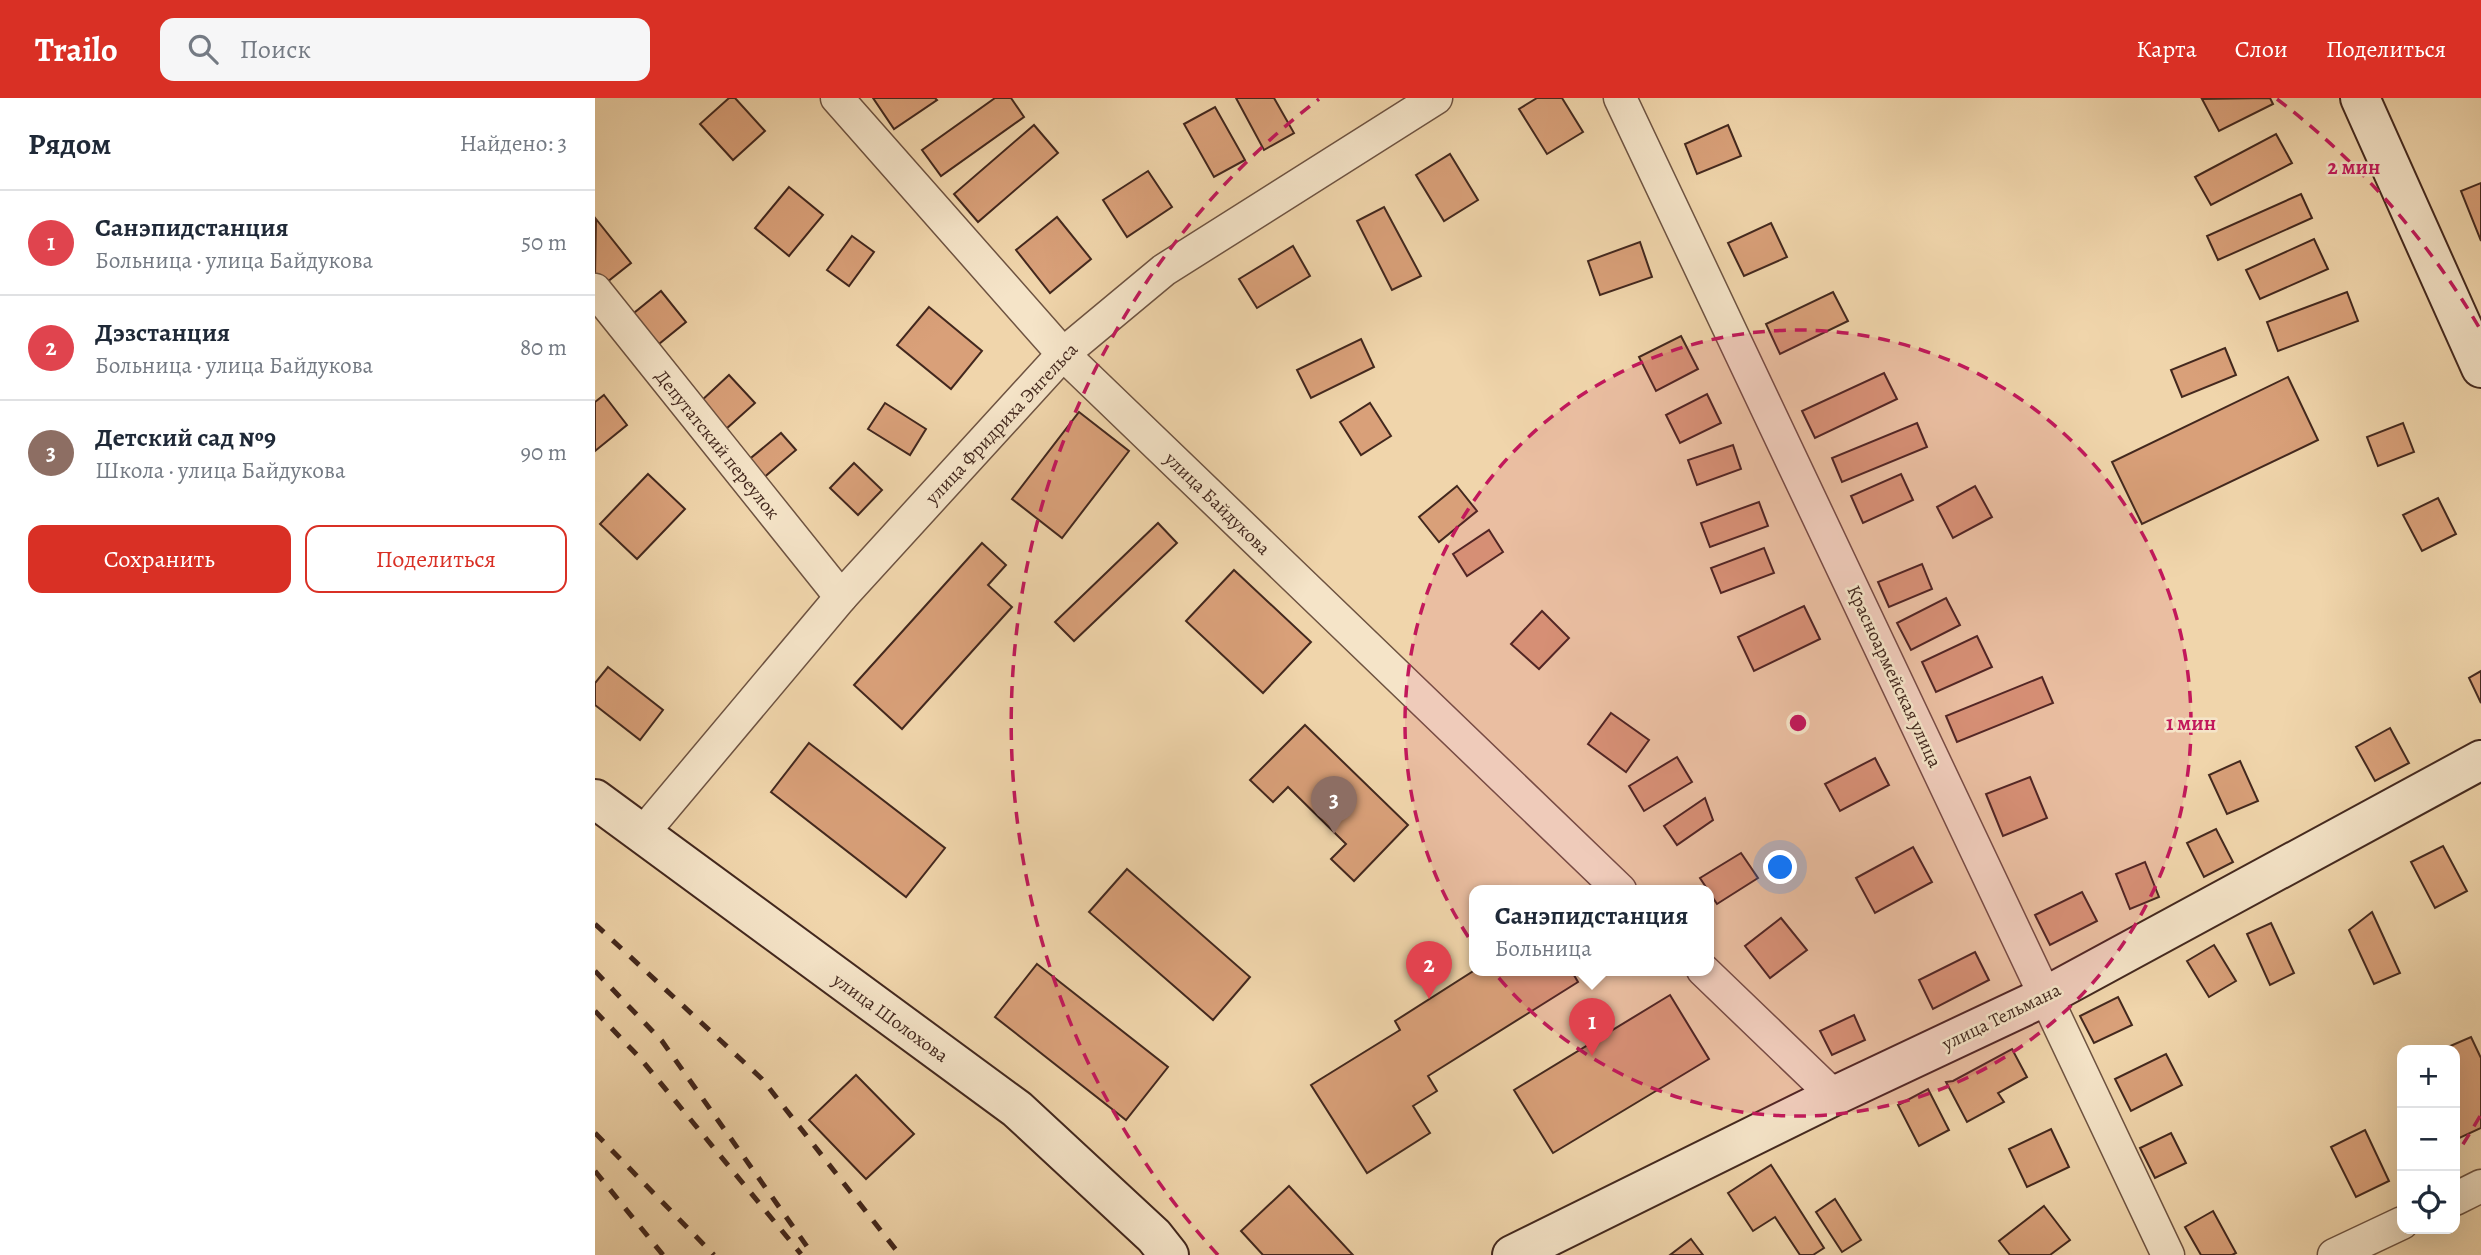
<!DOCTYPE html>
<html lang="ru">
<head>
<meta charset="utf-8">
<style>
  :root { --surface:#fff; --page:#f6f6f7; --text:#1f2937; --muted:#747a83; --line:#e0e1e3; --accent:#d93025 }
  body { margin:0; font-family:Alegreya,serif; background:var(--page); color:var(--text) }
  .controls { position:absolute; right:21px; bottom:21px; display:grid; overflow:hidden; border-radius:14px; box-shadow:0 7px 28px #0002 }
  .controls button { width:63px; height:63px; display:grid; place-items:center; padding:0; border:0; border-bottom:2px solid var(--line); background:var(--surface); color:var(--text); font:35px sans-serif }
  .you { position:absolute; left:1186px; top:770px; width:24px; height:24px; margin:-18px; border:5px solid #fff; border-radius:50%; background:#1a73e8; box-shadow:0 0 0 10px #1a73e833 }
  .badge { display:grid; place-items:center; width:46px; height:46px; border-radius:50%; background:var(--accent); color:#fff; font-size:23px; font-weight:700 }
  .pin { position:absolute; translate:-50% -58px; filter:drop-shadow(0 2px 4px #0008) }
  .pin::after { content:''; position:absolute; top:37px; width:24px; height:21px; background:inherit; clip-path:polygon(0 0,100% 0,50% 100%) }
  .popup { position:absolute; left:874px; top:787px; width:245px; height:91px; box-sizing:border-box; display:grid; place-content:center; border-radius:14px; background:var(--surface); filter:drop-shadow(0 2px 5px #0005); font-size:23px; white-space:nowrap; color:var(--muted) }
  .popup b { font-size:26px; color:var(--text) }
  .popup::after { content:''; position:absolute; left:50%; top:100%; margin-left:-14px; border:14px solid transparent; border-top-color:var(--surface) }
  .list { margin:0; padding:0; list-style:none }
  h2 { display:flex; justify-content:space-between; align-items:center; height:91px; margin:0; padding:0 28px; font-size:30px }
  h2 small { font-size:23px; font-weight:400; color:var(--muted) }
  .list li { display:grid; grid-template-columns:46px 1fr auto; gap:21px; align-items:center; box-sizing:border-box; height:105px; padding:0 28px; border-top:2px solid var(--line) }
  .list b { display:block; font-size:26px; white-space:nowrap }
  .list p { margin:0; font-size:23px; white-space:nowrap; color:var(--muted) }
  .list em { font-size:23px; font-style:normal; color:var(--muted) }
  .actions { display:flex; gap:14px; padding:21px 28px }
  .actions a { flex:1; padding:16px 0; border:2px solid var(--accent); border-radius:14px; text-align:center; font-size:24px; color:var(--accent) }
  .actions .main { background:var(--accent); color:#fff }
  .icon { flex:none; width:38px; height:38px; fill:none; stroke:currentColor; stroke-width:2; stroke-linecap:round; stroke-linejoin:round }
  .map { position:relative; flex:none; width:1886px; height:1157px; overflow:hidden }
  header { display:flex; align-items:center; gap:42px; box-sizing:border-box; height:98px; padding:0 35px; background:var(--accent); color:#fff }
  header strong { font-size:33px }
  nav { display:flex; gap:38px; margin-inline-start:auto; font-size:24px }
  .search { width:490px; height:63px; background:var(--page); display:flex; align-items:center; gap:18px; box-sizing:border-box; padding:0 24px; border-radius:14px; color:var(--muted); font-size:26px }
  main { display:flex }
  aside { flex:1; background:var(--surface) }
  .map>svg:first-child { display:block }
  .building { fill:#d9a079; stroke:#43281e; stroke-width:2 }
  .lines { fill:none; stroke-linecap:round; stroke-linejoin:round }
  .street-casing { stroke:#6e5341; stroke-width:35 }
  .secondary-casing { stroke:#43281e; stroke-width:42 }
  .street { stroke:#f5e4c8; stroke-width:32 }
  .secondary { stroke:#f5e4c8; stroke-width:38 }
  .rail { stroke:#43281e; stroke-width:5; stroke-dasharray:12 12; stroke-linecap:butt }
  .ring { fill:none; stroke:#c2185b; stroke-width:3.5; stroke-dasharray:12 9 }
  .labels { text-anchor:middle; stroke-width:5; stroke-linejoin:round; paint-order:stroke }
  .street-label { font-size:19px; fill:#43281e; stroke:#f5e4c8 }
  .centre { fill:#c2185b; stroke:#f5e4c8; stroke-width:3.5 }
  .ring-label { font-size:21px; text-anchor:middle; font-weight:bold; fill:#c2185b; stroke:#f5e4c8; stroke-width:5; stroke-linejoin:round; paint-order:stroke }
</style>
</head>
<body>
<header>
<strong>Trailo</strong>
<div class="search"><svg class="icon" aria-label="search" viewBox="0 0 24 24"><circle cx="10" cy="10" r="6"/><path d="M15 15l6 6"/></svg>Поиск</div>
<nav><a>Карта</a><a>Слои</a><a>Поделиться</a></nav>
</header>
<main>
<aside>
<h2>Рядом<small>Найдено: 3</small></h2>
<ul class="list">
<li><span class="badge" style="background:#e0444e">1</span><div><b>Санэпидстанция</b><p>Больница · улица Байдукова</p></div><em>50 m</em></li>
<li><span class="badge" style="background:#e0444e">2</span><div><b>Дэзстанция</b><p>Больница · улица Байдукова</p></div><em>80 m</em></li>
<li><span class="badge" style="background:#8d6e63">3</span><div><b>Детский сад №9</b><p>Школа · улица Байдукова</p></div><em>90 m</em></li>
</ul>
<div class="actions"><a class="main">Сохранить</a><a>Поделиться</a></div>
</aside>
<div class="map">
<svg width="1886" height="1157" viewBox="0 0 1886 1157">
  <rect width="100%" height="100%" fill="#f0d5ab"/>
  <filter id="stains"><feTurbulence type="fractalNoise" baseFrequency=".00286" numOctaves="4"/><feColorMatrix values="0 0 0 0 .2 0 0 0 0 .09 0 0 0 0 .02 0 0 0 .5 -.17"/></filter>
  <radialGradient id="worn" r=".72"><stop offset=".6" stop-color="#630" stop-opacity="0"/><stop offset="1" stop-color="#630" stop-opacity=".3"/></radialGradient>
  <!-- building -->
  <g class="building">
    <polygon points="134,0 140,0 170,33 138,62 105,26"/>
    <polygon points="278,0 340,0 342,2 299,31"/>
    <polygon points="400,0 416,0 429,19 346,78 327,52"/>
    <polygon points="641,0 679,0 699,35 669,52"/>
    <polygon points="942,0 967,0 988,34 952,56 924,11"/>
    <polygon points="1675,0 1678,6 1624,33 1607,1"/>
    <polygon points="620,9 650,62 619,79 589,26"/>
    <polygon points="439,27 463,55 383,124 359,96"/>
    <polygon points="1133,27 1146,58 1102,76 1090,46"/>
    <polygon points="1681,36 1697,65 1616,107 1600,79"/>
    <polygon points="855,56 883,102 849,123 821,77"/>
    <polygon points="553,73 577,109 532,139 508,102"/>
    <polygon points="1886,85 1886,143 1866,93"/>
    <polygon points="194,89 228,117 194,158 160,130"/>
    <polygon points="1706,96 1717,120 1623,162 1612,138"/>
    <polygon points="789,109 826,178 797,192 762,123"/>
    <polygon points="462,119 496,161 455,195 421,152"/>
    <polygon points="1,121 36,165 7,188 0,180"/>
    <polygon points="1176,125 1192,159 1149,178 1133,145"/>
    <polygon points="257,138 279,154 254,188 232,172"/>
    <polygon points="1719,141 1733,171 1665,201 1651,172"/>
    <polygon points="1045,144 1057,179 1005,197 993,163"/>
    <polygon points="698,148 715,178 662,210 644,181"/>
    <polygon points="66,193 91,224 59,250 34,219"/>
    <polygon points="1238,194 1253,223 1185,256 1171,226"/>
    <polygon points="1752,194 1763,223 1683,253 1672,224"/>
    <polygon points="334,209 387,253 356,291 302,247"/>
    <polygon points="1086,238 1103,271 1061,293 1044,259"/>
    <polygon points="766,241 779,269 716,300 702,272"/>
    <polygon points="1630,250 1641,277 1587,299 1576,272"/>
    <polygon points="1289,275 1302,301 1220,340 1207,313"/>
    <polygon points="134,277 160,305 131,331 105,304"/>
    <polygon points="1693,279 1723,342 1547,426 1517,364"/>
    <polygon points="1112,296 1126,325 1085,345 1071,317"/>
    <polygon points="9,297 32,327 0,353 0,304"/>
    <polygon points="290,305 331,331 315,357 273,331"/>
    <polygon points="775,305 796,338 766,357 745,324"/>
    <polygon points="484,314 534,353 467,440 417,401"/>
    <polygon points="1322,325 1332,349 1247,384 1237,360"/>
    <polygon points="1808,325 1819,354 1783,368 1772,339"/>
    <polygon points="186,335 201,352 166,382 151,364"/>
    <polygon points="1138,347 1146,371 1102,387 1093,362"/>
    <polygon points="259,365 287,392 263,417 235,390"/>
    <polygon points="53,376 90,411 42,461 5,426"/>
    <polygon points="1306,376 1318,402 1268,425 1256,398"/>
    <polygon points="862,388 882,413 844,444 824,419"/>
    <polygon points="1380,388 1397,419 1358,440 1342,409"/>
    <polygon points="1843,400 1861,436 1827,453 1808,417"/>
    <polygon points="1164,404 1173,428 1115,449 1106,425"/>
    <polygon points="563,425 582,445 479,543 460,524"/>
    <polygon points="894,432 908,454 872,478 858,456"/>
    <polygon points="387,445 411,467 393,487 417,509 307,631 259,587"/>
    <polygon points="1169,450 1179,475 1126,495 1116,470"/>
    <polygon points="1327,466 1337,491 1294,509 1283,484"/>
    <polygon points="639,472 716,544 668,595 591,523"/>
    <polygon points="1351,500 1365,527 1316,552 1302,525"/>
    <polygon points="1209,508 1225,541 1159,573 1143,539"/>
    <polygon points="947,513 974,540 944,571 916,546"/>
    <polygon points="1382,538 1397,569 1341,594 1327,564"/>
    <polygon points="13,569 68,612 45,642 0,607 0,585"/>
    <polygon points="1886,573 1886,605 1874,580"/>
    <polygon points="1447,579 1458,605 1362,644 1351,618"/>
    <polygon points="1016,615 1054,642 1031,674 993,646"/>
    <polygon points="710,627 813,727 759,783 736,761 751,746 693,689 678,704 655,682"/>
    <polygon points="1795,630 1814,665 1780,683 1761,649"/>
    <polygon points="214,645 350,750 311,799 176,694"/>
    <polygon points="1082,659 1097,684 1049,713 1034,688"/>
    <polygon points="1280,660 1294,687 1245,713 1230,686"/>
    <polygon points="1645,663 1663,703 1632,716 1614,677"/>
    <polygon points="1435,679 1452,720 1408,738 1391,696"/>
    <polygon points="1110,700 1118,722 1082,747 1069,728"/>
    <polygon points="1621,731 1638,764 1609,779 1592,745"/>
    <polygon points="1848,748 1872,793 1840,810 1816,764"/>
    <polygon points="1318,749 1337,784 1280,815 1261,780"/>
    <polygon points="1146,755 1163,780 1122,806 1105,780"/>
    <polygon points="1550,764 1564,799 1535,811 1521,776"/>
    <polygon points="532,771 655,879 618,922 494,814"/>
    <polygon points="1487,794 1502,823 1455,847 1440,817"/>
    <polygon points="1777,814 1805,875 1779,886 1754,832"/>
    <polygon points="1186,820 1212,852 1175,880 1150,848"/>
    <polygon points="1676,825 1699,875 1675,887 1652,836"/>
    <polygon points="1619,847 1641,883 1614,899 1592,863"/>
    <polygon points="1380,854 1394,882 1338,911 1324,882"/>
    <polygon points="442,866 573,969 531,1022 400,919"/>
    <polygon points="880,872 976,872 983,884 833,978 842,993 818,1008 835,1035 772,1075 716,987 805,932 800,923"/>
    <polygon points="1075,897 1114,961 958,1055 919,992"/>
    <polygon points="1523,899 1537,927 1499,945 1485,918"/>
    <polygon points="1259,917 1270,942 1237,957 1225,933"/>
    <polygon points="1876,939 1886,960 1886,1030 1860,1042 1860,952 1846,952"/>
    <polygon points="1417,951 1432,979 1403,995 1409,1004 1372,1024 1351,984 1358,983"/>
    <polygon points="1571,956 1587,987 1536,1013 1520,981"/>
    <polygon points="261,977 319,1036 271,1081 214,1022"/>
    <polygon points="1333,991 1354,1032 1324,1048 1303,1007"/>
    <polygon points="1456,1031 1474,1069 1432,1089 1414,1051"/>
    <polygon points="1770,1032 1794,1083 1761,1099 1736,1049"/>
    <polygon points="1576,1035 1591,1065 1560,1080 1545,1050"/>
    <polygon points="1176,1067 1229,1150 1218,1157 1205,1157 1180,1119 1158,1133 1133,1095"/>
    <polygon points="694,1088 758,1157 668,1157 646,1133"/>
    <polygon points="1240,1101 1266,1142 1247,1154 1221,1114"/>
    <polygon points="1449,1108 1475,1142 1455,1157 1415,1157 1404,1143"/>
    <polygon points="1618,1113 1641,1155 1637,1157 1606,1157 1590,1129"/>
    <polygon points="1096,1141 1108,1157 1075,1157"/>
  </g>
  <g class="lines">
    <!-- street casing -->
    <g class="street-casing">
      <g id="street">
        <polyline points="242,0 468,256 1025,792"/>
        <polyline points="1025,0 1573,1157"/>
        <polyline points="0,192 246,499"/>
        <polyline points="47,736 246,499 468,256 569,172 841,0"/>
        <polyline points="1108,872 1239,998"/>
        <polyline points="1860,1101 1886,1088"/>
        <polyline points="1739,1157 1807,1125"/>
      </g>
    </g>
    <!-- secondary casing -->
    <g class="secondary-casing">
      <g id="secondary">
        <polyline points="1765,0 1886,270"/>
        <polyline points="0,701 422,1011 559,1138 574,1157"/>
        <polyline points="917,1157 1239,998 1451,898 1886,662"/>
      </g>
    </g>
    <!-- street -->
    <use href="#street" class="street"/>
    <!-- secondary -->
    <use href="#secondary" class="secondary"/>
    <!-- rail -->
    <g class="rail">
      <polyline points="0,826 167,981 305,1157"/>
      <polyline points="0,873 67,943 218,1157"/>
      <polyline points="0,913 45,960 206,1156"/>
      <polyline points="0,1035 119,1157"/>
      <polyline points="0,1073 68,1157"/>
    </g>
  </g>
  <!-- distance rings -->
  <circle cx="1203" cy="625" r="393" fill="#c2185b" fill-opacity=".12"/>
  <g class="ring">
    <circle cx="1203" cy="625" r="393"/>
    <path d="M1885 1018A787 787 0 0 1 1863 1054M623 1157A787 787 0 0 1 724 1M1682 1A787 787 0 0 1 1885 231"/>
  </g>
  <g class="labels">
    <!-- street labels -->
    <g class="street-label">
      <text transform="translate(406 325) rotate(-47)" y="7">улица Фридриха Энгельса</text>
      <text transform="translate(123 346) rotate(51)" y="7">Депутатский переулок</text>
      <text transform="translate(623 405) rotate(44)" y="7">улица Байдукова</text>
      <text transform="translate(1300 578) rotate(65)" y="7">Красноармейская улица</text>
      <text transform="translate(1406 918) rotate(-26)" y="7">улица Тельмана</text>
      <text transform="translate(296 919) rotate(36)" y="7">улица Шолохова</text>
    </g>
  </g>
  <circle cx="1203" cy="625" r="10" class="centre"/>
  <g class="ring-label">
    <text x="1759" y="76">2 мин</text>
    <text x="1596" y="632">1 мин</text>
  </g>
  <rect width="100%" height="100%" filter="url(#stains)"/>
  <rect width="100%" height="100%" fill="url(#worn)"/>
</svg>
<div class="controls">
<button>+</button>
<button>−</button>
<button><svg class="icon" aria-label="locate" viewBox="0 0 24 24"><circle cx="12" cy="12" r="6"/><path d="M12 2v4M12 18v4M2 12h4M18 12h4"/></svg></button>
</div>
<div class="you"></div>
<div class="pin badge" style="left:997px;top:958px;background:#e0444e">1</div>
<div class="popup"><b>Санэпидстанция</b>Больница</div>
<div class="pin badge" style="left:834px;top:901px;background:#e0444e">2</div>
<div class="pin badge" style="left:739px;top:736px;background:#8d6e63">3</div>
</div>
</main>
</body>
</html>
